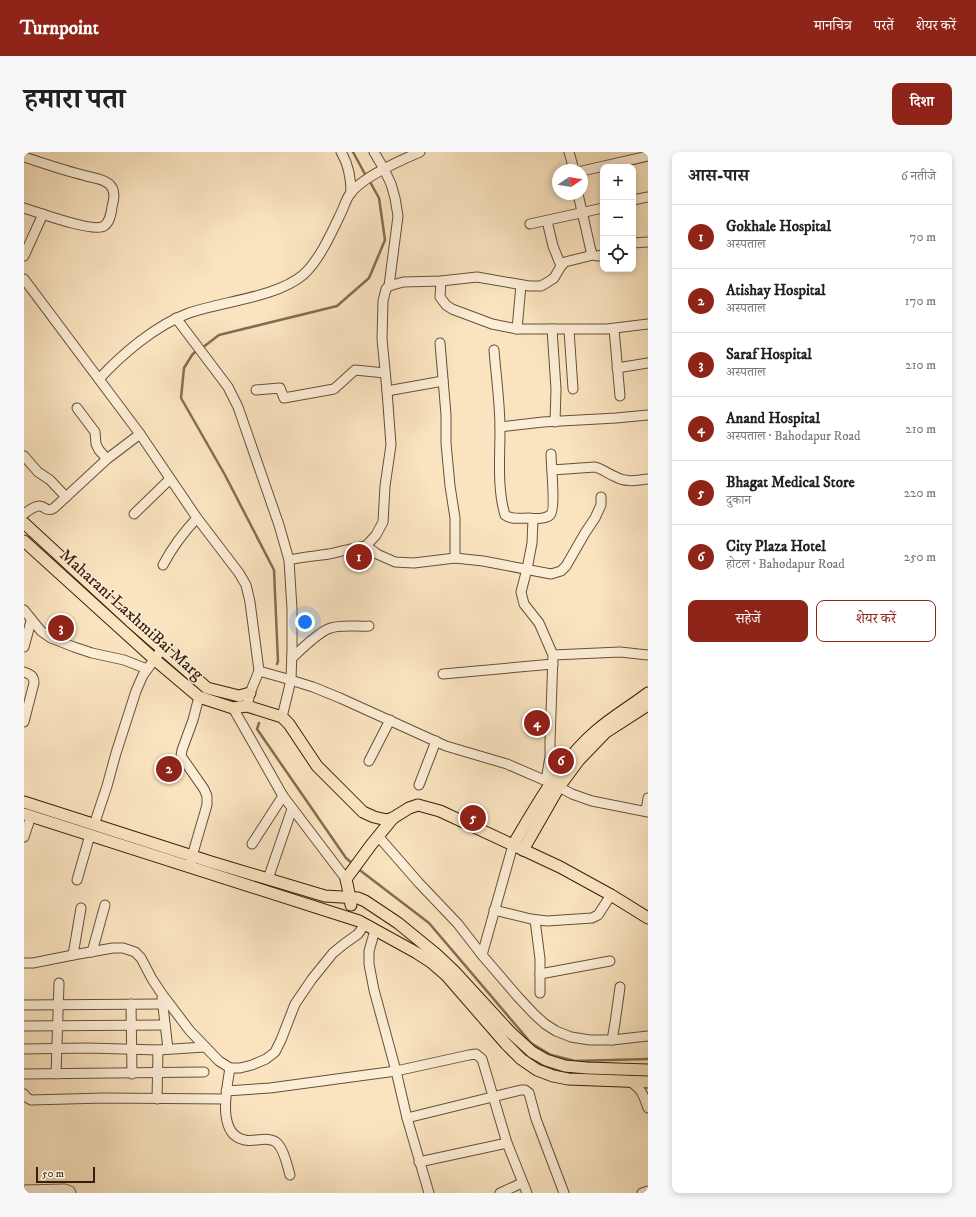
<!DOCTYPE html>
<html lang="hi">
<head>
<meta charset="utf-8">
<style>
  :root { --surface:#fff; --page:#f6f6f6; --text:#222; --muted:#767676; --line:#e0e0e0; --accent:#8f2418 }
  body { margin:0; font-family:"IM FELL DW Pica","Noto Serif Devanagari",serif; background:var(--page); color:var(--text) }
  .controls { position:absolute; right:12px; top:12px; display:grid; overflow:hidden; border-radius:8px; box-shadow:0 2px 6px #0003 }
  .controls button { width:36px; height:36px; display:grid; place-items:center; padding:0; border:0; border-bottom:1px solid var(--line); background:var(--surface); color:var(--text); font:20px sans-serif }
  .compass { position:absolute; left:528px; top:12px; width:36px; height:36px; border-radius:50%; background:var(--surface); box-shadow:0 2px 6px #0003; rotate:78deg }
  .scale { position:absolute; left:12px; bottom:10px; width:59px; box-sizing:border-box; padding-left:4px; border:2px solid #361f0b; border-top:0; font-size:11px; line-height:14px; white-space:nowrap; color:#361f0b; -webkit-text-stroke:3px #fcedd6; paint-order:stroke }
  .you { position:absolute; left:281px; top:470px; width:14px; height:14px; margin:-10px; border:3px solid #fff; border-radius:50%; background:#1a73e8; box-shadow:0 0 0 6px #1a73e833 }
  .badge { display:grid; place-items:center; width:26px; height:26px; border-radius:50%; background:var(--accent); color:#fff; font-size:13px; font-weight:700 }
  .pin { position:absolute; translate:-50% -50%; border:2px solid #fff; box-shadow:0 1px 4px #0006 }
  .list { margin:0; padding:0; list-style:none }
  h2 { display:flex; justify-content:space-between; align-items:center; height:52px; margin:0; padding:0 16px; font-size:17px }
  h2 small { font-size:13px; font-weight:400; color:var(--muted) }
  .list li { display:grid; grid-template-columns:26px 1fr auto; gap:12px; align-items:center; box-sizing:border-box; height:64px; padding:0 16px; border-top:1px solid var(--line) }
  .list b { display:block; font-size:15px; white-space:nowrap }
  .list p { margin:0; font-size:13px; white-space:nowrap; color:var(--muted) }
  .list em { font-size:13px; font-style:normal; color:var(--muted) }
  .actions { display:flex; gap:8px; padding:12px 16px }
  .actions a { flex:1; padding:9px 0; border:1px solid var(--accent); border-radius:8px; text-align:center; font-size:14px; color:var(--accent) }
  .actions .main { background:var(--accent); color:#fff }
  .icon { flex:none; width:22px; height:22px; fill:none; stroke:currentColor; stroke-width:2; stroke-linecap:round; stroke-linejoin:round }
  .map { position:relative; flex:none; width:624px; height:1041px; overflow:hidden; border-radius:8px }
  header { display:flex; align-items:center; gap:24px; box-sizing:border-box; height:56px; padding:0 20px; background:var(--accent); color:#fff }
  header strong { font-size:19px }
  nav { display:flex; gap:22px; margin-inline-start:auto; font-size:14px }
  .intro { display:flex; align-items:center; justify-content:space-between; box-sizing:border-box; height:96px; padding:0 24px }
  h1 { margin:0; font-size:28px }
  .button { padding:10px 18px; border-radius:8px; background:var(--accent); color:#fff; font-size:14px; font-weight:700 }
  main { display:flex; gap:24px; padding:0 24px }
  aside { flex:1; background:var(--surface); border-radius:8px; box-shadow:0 2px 6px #0003 }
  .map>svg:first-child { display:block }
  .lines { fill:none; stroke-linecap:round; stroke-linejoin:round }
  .stream { stroke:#836d52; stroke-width:2.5 }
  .minor-casing { stroke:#675038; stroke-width:11 }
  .major-casing { stroke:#361f0b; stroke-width:13 }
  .minor { stroke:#fcedd6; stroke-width:9 }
  .major { stroke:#fae4c0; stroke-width:11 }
  .labels { text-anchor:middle; stroke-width:3; stroke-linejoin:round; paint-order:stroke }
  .street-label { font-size:17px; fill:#361f0b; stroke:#fcedd6 }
</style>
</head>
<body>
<header>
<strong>Turnpoint</strong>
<nav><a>मानचित्र</a><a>परतें</a><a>शेयर करें</a></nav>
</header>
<div class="intro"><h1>हमारा पता</h1><a class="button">दिशा</a></div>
<main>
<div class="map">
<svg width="624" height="1041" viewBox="0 0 624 1041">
  <rect width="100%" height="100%" fill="#fae4c0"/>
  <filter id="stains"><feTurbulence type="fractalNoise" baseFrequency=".005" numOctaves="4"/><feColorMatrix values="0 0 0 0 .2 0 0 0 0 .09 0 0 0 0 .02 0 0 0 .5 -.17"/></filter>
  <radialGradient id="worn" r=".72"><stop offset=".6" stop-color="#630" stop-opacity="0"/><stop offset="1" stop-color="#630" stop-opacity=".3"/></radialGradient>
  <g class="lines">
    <!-- stream -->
    <g class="stream">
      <polyline points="329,0 342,24"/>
      <polyline points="178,196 195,183 313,154 345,126 361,88 355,46 345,28"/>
      <polyline points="173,198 168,203 160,216 157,246 201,323 250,418 254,509 253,512"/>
      <polyline points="235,571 233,577 322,706 329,712"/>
      <polyline points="333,716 405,771 507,891 527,903 551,909 624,907"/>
    </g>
    <!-- minor casing -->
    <g class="minor-casing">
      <g id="minor">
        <path d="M317,0c8,13 10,26 10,41"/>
        <polyline points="350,0 360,17 367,32 371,46 374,64 365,134"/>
        <polyline points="545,0 550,18"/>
        <path d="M0,5c19,6 39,13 59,18 8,3 19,3 26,9 7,6 5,15 3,23 -1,7 -2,15 -8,19 -10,7 -67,-14 -80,-18"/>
        <polyline points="558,19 624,4"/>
        <polyline points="554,42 567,99 569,103 573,104 579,103"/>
        <polyline points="609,48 624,45"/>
        <polyline points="523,69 529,94 537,114"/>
        <polyline points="506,72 579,56"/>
        <polyline points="609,91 624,90"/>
        <polyline points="0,104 19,62"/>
        <polyline points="0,127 116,282 173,366 215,421 222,433 226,450 235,519 226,541 223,554"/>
        <polyline points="417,129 416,145 422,153 428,157 468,172 493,177 583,177 624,172"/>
        <polyline points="152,166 204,235 214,255 255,373 265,408 268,457 268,497 267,528 258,565"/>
        <polyline points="493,177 497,133"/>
        <polyline points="528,177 532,237 531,270"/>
        <polyline points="590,177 596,244"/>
        <polyline points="545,178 549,237"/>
        <polyline points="416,191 422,263 422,291 426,334 431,366 431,406"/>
        <path d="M470,198c2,26 6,53 6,79 0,28 -3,59 5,86 7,5 16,3 24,3 6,1 17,1 21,-3 6,-4 1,-51 1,-61"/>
        <polyline points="593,216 624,211"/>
        <path d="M75,227c23,-25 57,-54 90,-66 34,-12 86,-15 114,-38 16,-14 29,-43 38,-62 3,-6 5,-14 9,-19 12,-17 51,-34 70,-42"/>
        <polyline points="232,238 256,236 260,246 310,237 331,218 361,221"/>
        <polyline points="363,239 419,229"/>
        <polyline points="53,256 71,280 72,292 75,298 83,307"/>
        <polyline points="476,275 519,270 592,266 624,263"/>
        <polyline points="0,304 14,320 26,328 42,345"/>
        <path d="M528,318l43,-3c8,2 13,7 21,10 10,6 21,3 32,2"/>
        <path d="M0,362c4,-3 10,-8 15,-8 7,0 7,7 15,2l53,-49 33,-25"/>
        <polyline points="110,362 146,327"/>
        <polyline points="509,367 508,391 503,417 497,440 500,452 515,471 529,503 526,590 526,605 522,628"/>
        <polyline points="342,394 352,383 359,370 361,334 367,293 363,239 358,187 359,149 362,137 365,134 379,130 417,129 453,125 505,134 517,134 524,130 530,126 537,114 541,110 569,103"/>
        <path d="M265,408c13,-3 27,-4 40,-6 13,-3 25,-6 37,-8l11,8 18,8 19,1 41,-5 28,3 68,13 10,-3 5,-5 19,-33 10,-15 6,-13v-8"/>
        <path d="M139,413c10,-19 19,-31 34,-47"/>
        <polyline points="0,458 17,479 27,486 50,495 68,501 100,508 123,517"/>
        <polyline points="0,495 7,469"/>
        <polyline points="529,503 596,500 624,503"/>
        <path d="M268,506c11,-10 23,-23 36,-29 10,-5 30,-2 41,-3"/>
        <polyline points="235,519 260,526 289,535 316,546 422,594 483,612 527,631"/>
        <path d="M0,520c6,2 10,4 10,11l-10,39"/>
        <polyline points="419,522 529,512"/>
        <polyline points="209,556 259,644 322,727"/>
        <polyline points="345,609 366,568"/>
        <polyline points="395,633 412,589"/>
        <polyline points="535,635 548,642 568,649 624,660"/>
        <polyline points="622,659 624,646"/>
        <polyline points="70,673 83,634 92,601 112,539 119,523 138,497"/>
        <polyline points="354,684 395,731 434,772 458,803 494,845 511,863 521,872 532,879 547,885 566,888 588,888 624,884"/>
        <polyline points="0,685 7,664"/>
        <polyline points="228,692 259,644"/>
        <polyline points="166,711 183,653 183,644 180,637 157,604 158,598 169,568 175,545"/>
        <polyline points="244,727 268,657"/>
        <polyline points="53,728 66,683"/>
        <polyline points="470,758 507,767 523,769 568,766 574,763 587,743"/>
        <polyline points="511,768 516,807 516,841"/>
        <polyline points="351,778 345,799 345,812 350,838 372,919 383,966 405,1041"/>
        <polyline points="68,800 81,753"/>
        <polyline points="49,803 57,756"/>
        <polyline points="458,803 489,693"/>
        <polyline points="0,811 9,811 49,803 89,796 99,796 111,800 117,806 128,827 138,842 166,879 195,909 206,916 216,916 228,913 242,907 251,900 257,888 271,852 288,827 309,801 320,792 334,782 341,772"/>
        <polyline points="516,822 586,809"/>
        <polyline points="138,846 144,897"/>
        <polyline points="107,852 108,922"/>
        <polyline points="0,853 139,852"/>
        <polyline points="0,874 141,873"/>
        <polyline points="588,888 591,871 596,835"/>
        <polyline points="0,897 64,896 134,898 181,895"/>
        <path d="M206,916c-3,19 -14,67 15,72 3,1 8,0 12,0 7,-1 16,-2 21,4 7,8 9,21 12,31"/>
        <polyline points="0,922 180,920"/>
        <polyline points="32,922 35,831"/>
        <path d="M605,929c13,8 14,13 19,27"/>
        <polyline points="202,939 246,936 372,919 445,903 452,902 458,907 483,991 503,1041"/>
        <polyline points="0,942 2,945 7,948 80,946 201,947"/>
        <polyline points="133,947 134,898"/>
        <polyline points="383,966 497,938 501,938 505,941 512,967 540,1041"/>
        <polyline points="395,1010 483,991"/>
        <polyline points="0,1038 41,1037 46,1039 47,1041"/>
        <polyline points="476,1041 498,1031"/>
        <polyline points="618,1041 624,1039"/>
      </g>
    </g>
    <!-- major casing -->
    <g class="major-casing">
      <g id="major">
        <polyline points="0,371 106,469 183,536 215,544 226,541"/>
        <polyline points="0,389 130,507 175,545 209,556 223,554 258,565 265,572 293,614 339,660 350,665 363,668 369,666 385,656 394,653 416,659 536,715 587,743 624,766"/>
        <polyline points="0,650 187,710 301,744 334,746 341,749 374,771 412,802 430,819 486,880 508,900 522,908 541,914 563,916 624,918"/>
        <polyline points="0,662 335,769 393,801 407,810 422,823 482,892 497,907 513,918 529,924 544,927 624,930"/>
        <path d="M489,693c24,-40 47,-83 83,-114 16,-14 35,-25 52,-38"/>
        <polyline points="499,698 535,635 555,608 582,580 624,553"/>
        <polyline points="327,753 326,746 322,727 347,693 369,666"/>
      </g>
    </g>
    <!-- minor -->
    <use href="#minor" class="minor"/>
    <!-- major -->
    <use href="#major" class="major"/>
  </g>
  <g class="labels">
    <!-- street labels -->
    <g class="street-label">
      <text transform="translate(108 462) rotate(42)" y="6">Maharani LaxhmiBai Marg</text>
    </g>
  </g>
  <rect width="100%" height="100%" filter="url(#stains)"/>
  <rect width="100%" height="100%" fill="url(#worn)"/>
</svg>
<div class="controls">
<button>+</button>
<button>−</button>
<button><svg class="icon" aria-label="locate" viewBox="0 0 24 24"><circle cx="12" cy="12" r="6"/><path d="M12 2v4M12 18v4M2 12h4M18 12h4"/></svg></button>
</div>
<svg class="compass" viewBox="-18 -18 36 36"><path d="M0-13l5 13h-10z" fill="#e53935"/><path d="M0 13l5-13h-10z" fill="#767676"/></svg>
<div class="scale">50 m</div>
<div class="you"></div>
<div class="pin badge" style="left:335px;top:405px">1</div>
<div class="pin badge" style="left:145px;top:617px">2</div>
<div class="pin badge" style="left:37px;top:476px">3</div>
<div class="pin badge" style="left:513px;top:571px">4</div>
<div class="pin badge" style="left:449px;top:666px">5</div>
<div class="pin badge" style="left:537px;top:609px">6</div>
</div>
<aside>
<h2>आस-पास<small>6 नतीजे</small></h2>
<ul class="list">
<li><span class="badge">1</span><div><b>Gokhale Hospital</b><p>अस्पताल</p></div><em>70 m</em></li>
<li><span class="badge">2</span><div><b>Atishay Hospital</b><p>अस्पताल</p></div><em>170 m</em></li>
<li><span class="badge">3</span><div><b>Saraf Hospital</b><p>अस्पताल</p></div><em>210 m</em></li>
<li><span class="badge">4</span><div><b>Anand Hospital</b><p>अस्पताल · Bahodapur Road</p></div><em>210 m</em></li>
<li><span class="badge">5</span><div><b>Bhagat Medical Store</b><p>दुकान</p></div><em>220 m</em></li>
<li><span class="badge">6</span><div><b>City Plaza Hotel</b><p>होटल · Bahodapur Road</p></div><em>250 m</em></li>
</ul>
<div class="actions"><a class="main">सहेजें</a><a>शेयर करें</a></div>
</aside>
</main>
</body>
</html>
